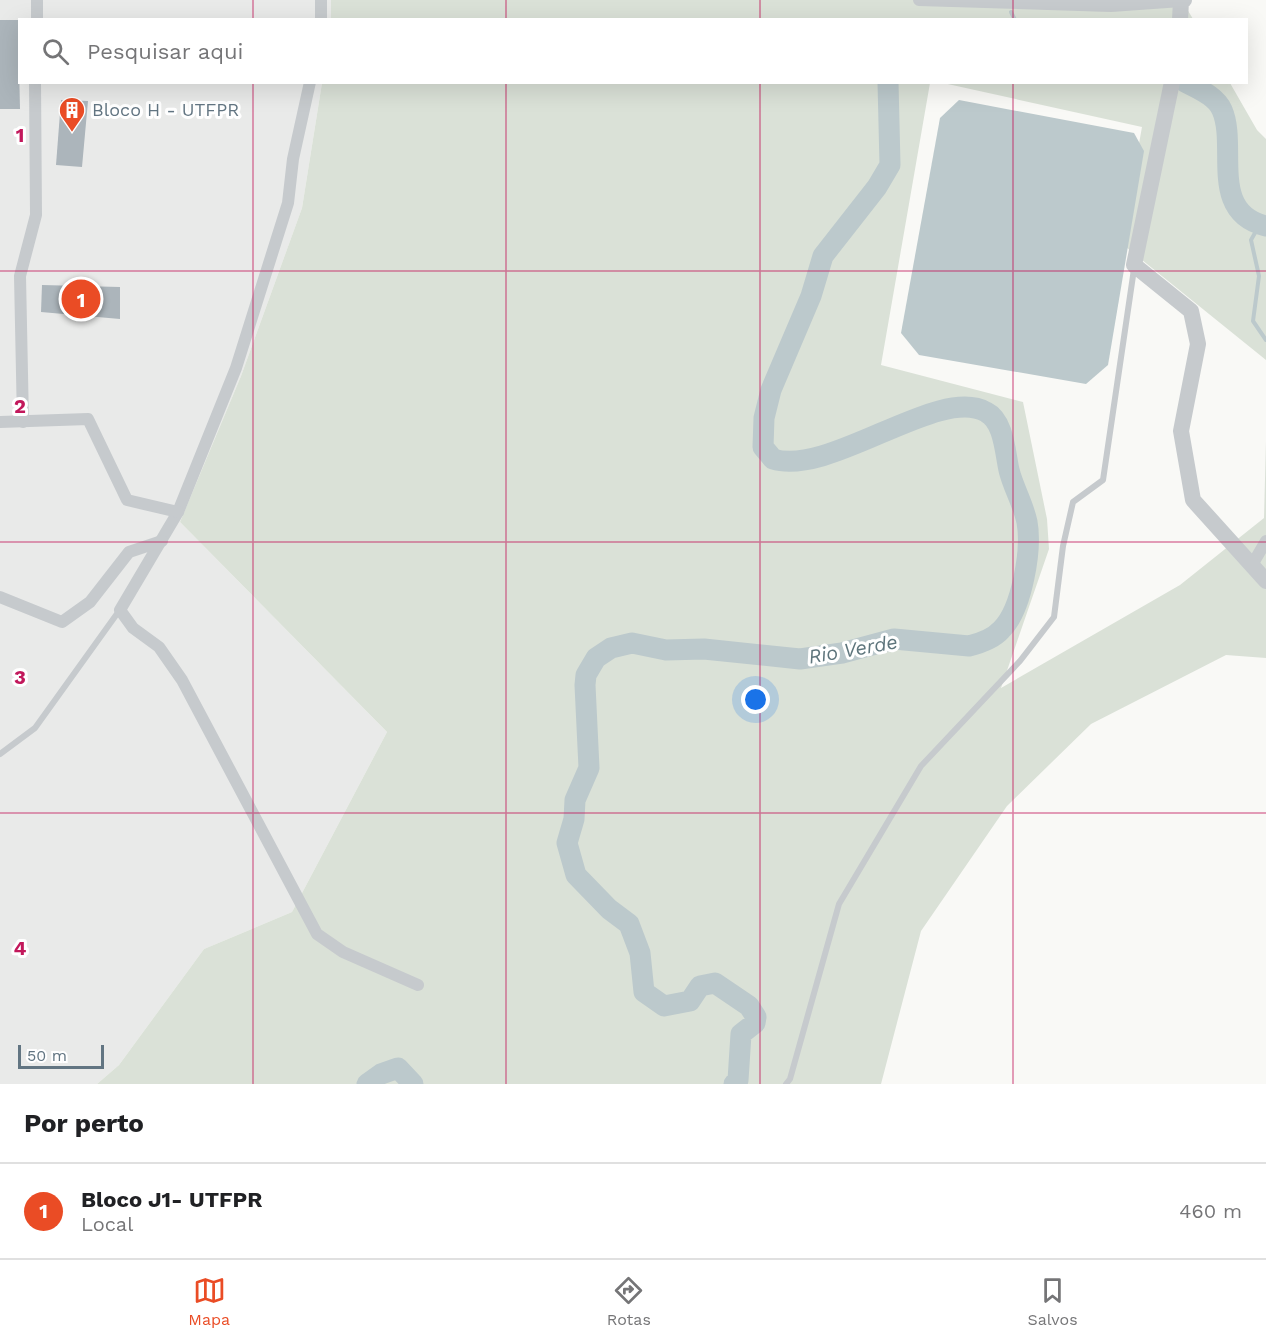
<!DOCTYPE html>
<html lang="pt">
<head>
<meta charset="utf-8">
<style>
  :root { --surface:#fff; --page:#f6f6f6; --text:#202124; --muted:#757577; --line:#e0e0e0; --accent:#ea4c25 }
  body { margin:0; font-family:"Work Sans",sans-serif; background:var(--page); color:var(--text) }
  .scale { position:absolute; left:18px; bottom:15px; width:86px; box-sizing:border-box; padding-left:6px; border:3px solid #627582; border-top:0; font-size:16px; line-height:21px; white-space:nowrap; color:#627582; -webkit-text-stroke:4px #fff; paint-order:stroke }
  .you { position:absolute; left:756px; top:700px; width:21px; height:21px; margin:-15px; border:4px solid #fff; border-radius:50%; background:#1a73e8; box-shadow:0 0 0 9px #1a73e833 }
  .badge { display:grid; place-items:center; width:39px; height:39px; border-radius:50%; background:var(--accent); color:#fff; font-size:20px; font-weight:700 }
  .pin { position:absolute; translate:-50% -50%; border:3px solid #fff; box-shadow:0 2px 6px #0006 }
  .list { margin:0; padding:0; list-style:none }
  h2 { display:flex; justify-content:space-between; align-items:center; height:78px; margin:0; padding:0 24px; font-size:26px }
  h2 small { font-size:20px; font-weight:400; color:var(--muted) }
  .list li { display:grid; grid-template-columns:39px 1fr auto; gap:18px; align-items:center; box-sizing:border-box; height:96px; padding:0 24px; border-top:2px solid var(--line) }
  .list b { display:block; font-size:22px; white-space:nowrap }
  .list p { margin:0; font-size:20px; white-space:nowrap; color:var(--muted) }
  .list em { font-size:20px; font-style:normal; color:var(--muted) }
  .icon { flex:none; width:33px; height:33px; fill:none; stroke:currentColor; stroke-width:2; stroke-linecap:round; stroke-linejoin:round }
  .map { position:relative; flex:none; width:1266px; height:1084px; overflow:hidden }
  .search { position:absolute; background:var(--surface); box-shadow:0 6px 24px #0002; left:18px; right:18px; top:18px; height:66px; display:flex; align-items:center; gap:15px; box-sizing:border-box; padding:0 21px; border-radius:0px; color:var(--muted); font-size:22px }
  .sheet { height:174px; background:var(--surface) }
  nav { display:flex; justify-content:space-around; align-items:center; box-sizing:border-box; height:84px; border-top:2px solid var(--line); background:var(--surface); font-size:16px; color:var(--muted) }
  nav a { display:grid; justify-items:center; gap:3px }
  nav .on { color:var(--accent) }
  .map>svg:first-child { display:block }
  .built { fill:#e9eae9 }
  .green { fill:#dae1d7 }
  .water { fill:#bcc9cc }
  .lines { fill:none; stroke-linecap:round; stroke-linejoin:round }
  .stream { stroke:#bcc9cc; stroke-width:4 }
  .river { stroke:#bcc9cc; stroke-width:21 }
  .building { fill:#acb5bb }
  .service { stroke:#c6cacd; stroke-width:6 }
  .minor { stroke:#c6cacd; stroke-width:12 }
  .tertiary { stroke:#c6cacd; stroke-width:16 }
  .grid { fill:none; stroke:#c2185b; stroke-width:1.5; stroke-opacity:0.55 }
  .labels { text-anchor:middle; stroke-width:6; stroke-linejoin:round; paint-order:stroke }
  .poi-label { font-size:18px; fill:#627582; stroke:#fff; text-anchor:start }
  .water-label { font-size:20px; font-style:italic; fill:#5e757c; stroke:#fff }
  .grid-label { font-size:20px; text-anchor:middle; font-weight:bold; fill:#c2185b; stroke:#fff; stroke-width:6; stroke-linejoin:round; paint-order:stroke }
</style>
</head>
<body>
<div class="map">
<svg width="1266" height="1084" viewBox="0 0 1266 1084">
  <rect width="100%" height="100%" fill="#f9f9f6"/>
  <!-- built -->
  <polygon class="built" points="0,0 331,0 331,19 20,20 20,82 322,83 302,208 241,376 180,522 387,732 292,912 204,949 119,1065 97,1084 0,1084"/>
  <!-- green -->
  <g class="green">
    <polygon points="331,0 1176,0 1184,4 1193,19 331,20"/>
    <polygon points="322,83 930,83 881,365 1023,402 1047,519 1049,549 1001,688 1180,585 1264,518 1266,441 1266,658 1226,655 1091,724 1007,806 921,931 881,1084 97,1084 119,1065 204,949 292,912 387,732 180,522 241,376 302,208"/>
    <polygon points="943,83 1230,83 1257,130 1266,139 1266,360 1121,243 1142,127"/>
  </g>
  <!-- water -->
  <polygon class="water" points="959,100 1134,133 1144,151 1108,365 1086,384 919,355 901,333 940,118"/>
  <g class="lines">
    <!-- stream -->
    <g class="stream">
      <polyline points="1011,12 1015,20"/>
      <polyline points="1260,224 1251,240 1259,276 1253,321 1266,340"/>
    </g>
    <!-- river -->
    <g class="river">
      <path d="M1185,82c13,7 31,14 37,28 16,36 -14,102 44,116"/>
      <polyline points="367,1084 381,1074 398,1068 413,1084"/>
      <path d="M734,1084l4,-4 3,-46 14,-11 1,-6 -7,-11 -34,-23 -15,3 -10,15 -26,5 -20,-14 -4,-39 -11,-29 -20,-15 -33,-34 -9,-32 7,-24 1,-19 14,-32 -4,-83 1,-10 10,-17 15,-10 21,-5 34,7 38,-1 96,10 42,-6 52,-14 75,7c12,-3 24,-7 32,-16 21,-20 31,-81 26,-108 -4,-19 -14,-35 -18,-52 -4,-18 -5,-49 -23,-58 -47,-27 -156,65 -213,47l-10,-12 1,-29 7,-28 40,-94 12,-40 54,-69 13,-22 -2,-83"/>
    </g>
  </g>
  <!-- building -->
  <g class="building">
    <polygon points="0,20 18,20 20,109 0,109"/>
    <polygon points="61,100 88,101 82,167 56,165"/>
    <polygon points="42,285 120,287 120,319 41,312"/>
  </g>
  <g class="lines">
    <!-- service -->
    <g class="service">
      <polyline points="0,754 35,728 119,611"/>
      <polyline points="786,1084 790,1079 839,904 921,766 1020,661 1054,617 1063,546 1073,502 1103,480 1134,269"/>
    </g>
    <!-- minor -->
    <g class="minor">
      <polyline points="919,0 1111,6 1181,1"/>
      <polyline points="37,20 37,0"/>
      <polyline points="321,20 321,0"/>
      <polyline points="310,82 293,159 288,203 236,368 178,512 120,610 133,628 159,647 182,680 317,934 343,952 418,985"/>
      <polyline points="0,422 88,419 127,500 178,512"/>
      <polyline points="23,422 20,276 36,215 35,82"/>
      <polyline points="1252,565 1266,541"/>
      <polyline points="0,597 62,622 90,602 129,552 162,541"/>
    </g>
    <!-- tertiary -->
    <g class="tertiary">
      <polyline points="1180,20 1181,1 1184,0"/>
      <polyline points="1172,82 1134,265 1191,311 1198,344 1181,431 1193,500 1266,581"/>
    </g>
  </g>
  <!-- grid -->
  <path class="grid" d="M253,0v20M506,0v20M760,0v20M1013,0v20M253,82v1002M506,82v1002M760,82v1002M1013,82v1002M0,271h1266M0,542h1266M0,813h1266"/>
  <!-- icons -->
  <defs>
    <g id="building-pin" transform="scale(1.35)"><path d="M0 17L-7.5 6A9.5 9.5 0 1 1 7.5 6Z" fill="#ea4c25" stroke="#fff"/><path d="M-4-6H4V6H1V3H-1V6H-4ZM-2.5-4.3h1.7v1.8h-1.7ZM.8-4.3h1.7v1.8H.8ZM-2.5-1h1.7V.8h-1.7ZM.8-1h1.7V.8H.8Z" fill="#fff"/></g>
  </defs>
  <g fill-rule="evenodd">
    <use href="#building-pin" x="72" y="110"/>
  </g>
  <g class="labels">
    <!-- poi labels -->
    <g class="poi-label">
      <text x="92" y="116">Bloco H - UTFPR</text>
    </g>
    <!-- water labels -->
    <g class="water-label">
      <text transform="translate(853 649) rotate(-10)" y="7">Rio Verde</text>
    </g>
  </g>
  <g class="grid-label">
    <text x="20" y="142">1</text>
    <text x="20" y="413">2</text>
    <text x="20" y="684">3</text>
    <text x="20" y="955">4</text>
  </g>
</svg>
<div class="scale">50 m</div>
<div class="you"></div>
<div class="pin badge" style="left:81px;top:299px">1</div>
<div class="search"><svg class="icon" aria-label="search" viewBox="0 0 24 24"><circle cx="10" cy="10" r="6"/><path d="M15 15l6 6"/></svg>Pesquisar aqui</div>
</div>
<section class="sheet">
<h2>Por perto<small></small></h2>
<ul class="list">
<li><span class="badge">1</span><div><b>Bloco J1- UTFPR</b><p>Local</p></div><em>460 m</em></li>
</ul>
</section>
<nav>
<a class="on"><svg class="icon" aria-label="map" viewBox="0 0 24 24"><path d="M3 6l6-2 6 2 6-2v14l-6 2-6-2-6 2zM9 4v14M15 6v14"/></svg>Mapa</a>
<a><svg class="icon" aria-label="directions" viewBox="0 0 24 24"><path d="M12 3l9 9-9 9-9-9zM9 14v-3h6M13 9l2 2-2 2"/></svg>Rotas</a>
<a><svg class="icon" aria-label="saved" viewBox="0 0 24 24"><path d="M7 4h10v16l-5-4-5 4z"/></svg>Salvos</a>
</nav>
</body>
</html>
